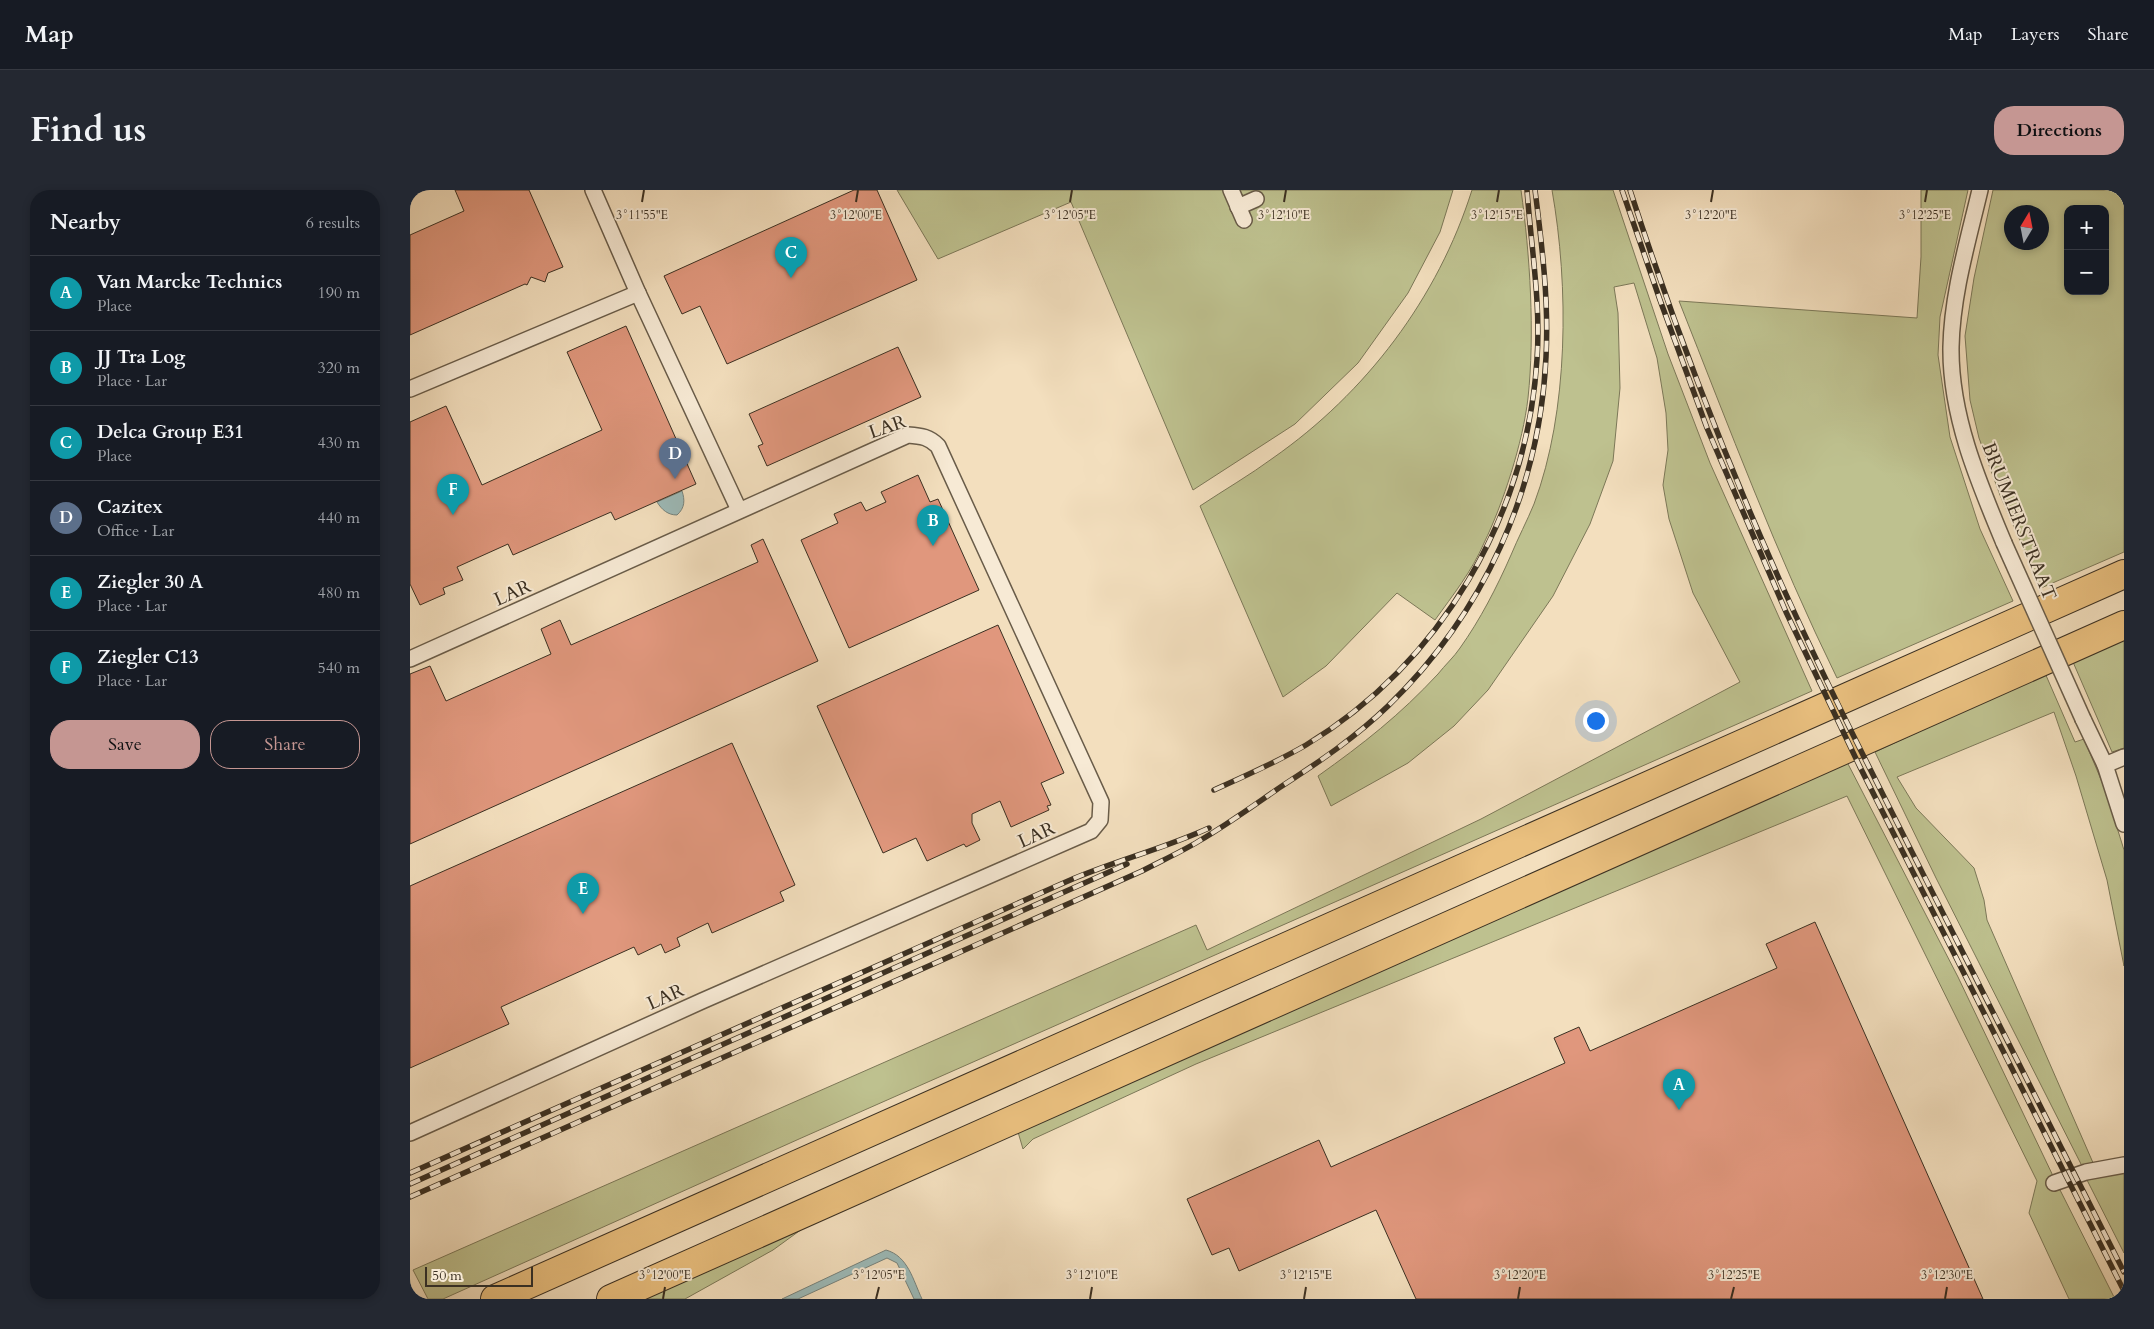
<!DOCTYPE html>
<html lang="en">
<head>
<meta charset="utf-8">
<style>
  :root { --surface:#171b24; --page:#242831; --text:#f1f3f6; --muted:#9ea1a6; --line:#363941; --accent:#c59692 }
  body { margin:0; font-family:Cardo,serif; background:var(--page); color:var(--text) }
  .controls { position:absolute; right:15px; top:15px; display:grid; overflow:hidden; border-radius:10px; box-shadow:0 2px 8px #0003 }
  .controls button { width:45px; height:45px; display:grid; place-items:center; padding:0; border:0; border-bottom:1px solid var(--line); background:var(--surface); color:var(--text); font:25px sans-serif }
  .compass { position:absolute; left:1594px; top:15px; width:45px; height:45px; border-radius:50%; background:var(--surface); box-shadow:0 2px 8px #0003; rotate:10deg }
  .scale { position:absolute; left:15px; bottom:12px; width:108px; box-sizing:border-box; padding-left:5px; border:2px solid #3b3022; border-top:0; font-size:14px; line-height:18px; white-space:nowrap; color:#3b3022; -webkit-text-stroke:4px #f7ead5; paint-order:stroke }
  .you { position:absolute; left:1185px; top:530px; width:18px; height:18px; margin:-12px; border:4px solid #fff; border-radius:50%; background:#1a73e8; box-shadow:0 0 0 8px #1a73e833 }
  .badge { display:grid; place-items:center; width:32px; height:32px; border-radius:50%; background:var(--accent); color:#fff; font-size:16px; font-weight:700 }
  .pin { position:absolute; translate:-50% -41px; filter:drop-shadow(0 1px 2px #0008) }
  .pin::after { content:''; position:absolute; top:26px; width:18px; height:15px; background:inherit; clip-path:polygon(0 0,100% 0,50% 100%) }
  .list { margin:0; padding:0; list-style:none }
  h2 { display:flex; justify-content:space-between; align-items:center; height:65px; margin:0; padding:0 20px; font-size:21px }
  h2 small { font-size:16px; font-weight:400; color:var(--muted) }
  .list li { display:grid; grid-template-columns:32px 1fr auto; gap:15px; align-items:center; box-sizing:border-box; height:75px; padding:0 20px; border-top:1px solid var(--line) }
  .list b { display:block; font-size:19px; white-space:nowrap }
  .list p { margin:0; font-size:16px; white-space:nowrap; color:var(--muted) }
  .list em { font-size:16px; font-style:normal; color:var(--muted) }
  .actions { display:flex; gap:10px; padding:15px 20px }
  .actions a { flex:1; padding:11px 0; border:1px solid var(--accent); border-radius:20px; text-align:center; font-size:18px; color:var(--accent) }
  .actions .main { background:var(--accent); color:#111 }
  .map { position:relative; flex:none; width:1714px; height:1109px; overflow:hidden; border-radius:20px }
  header { display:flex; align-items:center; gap:30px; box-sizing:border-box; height:70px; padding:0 25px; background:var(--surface); border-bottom:1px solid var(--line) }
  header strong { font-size:24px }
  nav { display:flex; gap:28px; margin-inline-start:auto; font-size:18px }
  .intro { display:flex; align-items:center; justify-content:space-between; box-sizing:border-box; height:120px; padding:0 30px }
  h1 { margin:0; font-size:35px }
  .button { padding:12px 22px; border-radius:20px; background:var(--accent); color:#111; font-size:18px; font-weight:700 }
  main { display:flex; gap:30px; padding:0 30px }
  aside { flex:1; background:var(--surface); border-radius:20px; box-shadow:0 2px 8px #0003 }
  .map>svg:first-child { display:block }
  .green { fill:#bec18f; stroke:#7c7858; fill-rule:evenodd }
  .water { fill:#9dbbb9; stroke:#76837d }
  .building { fill:#e0977d; stroke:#3b3022 }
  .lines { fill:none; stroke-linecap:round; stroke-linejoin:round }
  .minor-casing { stroke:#695c49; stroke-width:18 }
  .motorway-casing { stroke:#3b3022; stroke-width:30 }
  .minor { stroke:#f7ead5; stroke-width:15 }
  .motorway { stroke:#eac07f; stroke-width:28 }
  .rail-casing { stroke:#3b3022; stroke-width:5.5 }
  .rail { stroke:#f7ead5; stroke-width:4; stroke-dasharray:11; stroke-linecap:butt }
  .minor-bridge-casing { stroke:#695c49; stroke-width:18; stroke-linecap:butt }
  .minor-bridge { stroke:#f7ead5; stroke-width:15 }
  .ticks { fill:none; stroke:#3b3022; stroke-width:2 }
  .labels { text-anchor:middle; stroke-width:4; stroke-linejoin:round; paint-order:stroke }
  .street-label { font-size:19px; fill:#3b3022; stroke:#f7ead5 }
  .ticks-label { font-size:12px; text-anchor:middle; fill:#3b3022; stroke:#f7ead5; stroke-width:4; stroke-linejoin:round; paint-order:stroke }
</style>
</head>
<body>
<header>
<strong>Map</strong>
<nav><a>Map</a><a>Layers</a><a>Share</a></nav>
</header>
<div class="intro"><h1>Find us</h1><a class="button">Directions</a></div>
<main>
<aside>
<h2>Nearby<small>6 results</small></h2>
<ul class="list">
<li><span class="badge" style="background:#0f9aa8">A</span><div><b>Van Marcke Technics</b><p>Place</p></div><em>190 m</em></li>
<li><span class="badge" style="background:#0f9aa8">B</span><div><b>JJ Tra Log</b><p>Place · Lar</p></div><em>320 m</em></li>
<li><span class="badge" style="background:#0f9aa8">C</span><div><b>Delca Group E31</b><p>Place</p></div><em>430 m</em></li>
<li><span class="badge" style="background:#5c6f8a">D</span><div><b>Cazitex</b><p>Office · Lar</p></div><em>440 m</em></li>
<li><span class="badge" style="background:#0f9aa8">E</span><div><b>Ziegler 30 A</b><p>Place · Lar</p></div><em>480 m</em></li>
<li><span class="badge" style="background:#0f9aa8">F</span><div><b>Ziegler C13</b><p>Place · Lar</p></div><em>540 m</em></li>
</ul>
<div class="actions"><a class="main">Save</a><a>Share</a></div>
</aside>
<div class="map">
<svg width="1714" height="1109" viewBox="0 0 1714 1109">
  <rect width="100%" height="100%" fill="#f3dfbe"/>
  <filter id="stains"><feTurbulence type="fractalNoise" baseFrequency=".004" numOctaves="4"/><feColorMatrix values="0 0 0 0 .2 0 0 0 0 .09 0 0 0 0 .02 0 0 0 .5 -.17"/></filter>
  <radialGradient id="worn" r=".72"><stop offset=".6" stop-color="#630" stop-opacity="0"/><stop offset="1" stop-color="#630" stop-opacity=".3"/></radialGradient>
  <!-- green -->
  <g class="green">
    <polygon points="487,0 816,0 839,23 840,19 853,11 850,2 834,6 827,0 1043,0 1030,42 998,103 948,173 885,234 783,300 661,12 528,69"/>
    <path d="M1062,0h49c9,65 14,143 7,208 -5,44 -25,106 -44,145 -12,28 -31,52 -49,77l-38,-27 -71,73 -43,31 -83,-191c24,-16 50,-31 73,-48 93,-65 165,-160 199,-268z"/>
    <path d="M1142,0h61l55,164 42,109 102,228 -1013,448 -356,160h-15l-15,-29 783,-345 11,25 274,-131 259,-137 -47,-89 -24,-74 -6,-34 5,-35 -2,-37 -9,-55 -23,-75 -20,4 4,26 2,75 -7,73 -23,63 -37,72 -65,94 -34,36 -46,37 -77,43 -13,-30c45,-32 82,-61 120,-102 7,-9 16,-17 22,-26 20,-28 37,-61 51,-93 7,-17 16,-34 23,-51 35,-93 35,-218 18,-314z"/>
    <path d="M1511,0h47l-28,127 -2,38 12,82 30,92 33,72 -176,77c-60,-122 -108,-251 -158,-377l238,17 4,-61z"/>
    <path d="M1583,0h131v362l-83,36 -41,-93 -21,-57 -9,-38 -5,-64 9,-58zM1658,19h37v82h-37zM1602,22h30v30h-30z"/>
    <polygon points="1714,449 1714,558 1702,562 1663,472"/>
    <polygon points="1635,483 1665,552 1674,549 1695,599 1714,660 1714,776 1697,690 1666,586 1644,522 1487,587 1506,618 1564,678 1574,710 1577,730 1684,975 1673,978 1526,688 1465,562"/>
    <polygon points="1437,572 1548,787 1644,988 1705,1109 1659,1109 1619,1023 1627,991 1437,606 786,874 623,949 613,959 608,942"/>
    <polygon points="1714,982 1714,1063 1677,990"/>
    <polygon points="392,1039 363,1060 275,1109 235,1109"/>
  </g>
  <!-- water -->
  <g class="water">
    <path d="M272,301c3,9 3,17 -5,24 -9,0 -15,-5 -20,-13z"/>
    <path d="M476,1060c22,6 27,30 36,49h-8l-17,-36 -10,-5 -89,41h-16z"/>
  </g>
  <!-- building -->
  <g class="building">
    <polygon points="45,0 119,0 153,77 138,83 135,92 121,87 117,95 115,94 0,145 0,45 54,21"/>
    <polygon points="444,0 467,0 507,90 317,174 290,116 272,124 254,86"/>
    <polygon points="216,136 286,294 205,330 201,322 103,365 98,354 47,377 53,390 33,398 35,404 10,415 0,394 0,232 36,216 72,295 192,240 157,162"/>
    <polygon points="488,157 511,207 357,276 348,256 353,254 339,224"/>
    <polygon points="508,285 520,312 528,309 569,400 439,458 391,350 428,333 424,324 451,312 456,321 476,312 471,302"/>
    <polygon points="353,349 408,471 0,654 0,484 20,476 36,511 141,464 131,439 150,430 161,455 348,372 341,355"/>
    <polygon points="588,435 654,583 631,593 641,615 637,616 639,620 601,637 590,611 562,624 562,633 570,650 556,657 554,654 517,671 506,648 473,663 407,516"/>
    <polygon points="322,553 385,695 370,702 374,711 302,743 298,733 267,748 270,756 255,763 251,754 228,765 224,757 91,817 99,834 0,878 0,696"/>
    <polygon points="1405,732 1573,1109 1006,1109 966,1020 829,1081 819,1058 802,1065 777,1009 909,950 921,977 1155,873 1144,848 1169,837 1180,861 1367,778 1356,754"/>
  </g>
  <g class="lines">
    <!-- minor casing -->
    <g class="minor-casing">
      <g id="minor">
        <polyline points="183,0 228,103 329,320"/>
        <polyline points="821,0 834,30"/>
        <path d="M1570,0c-12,51 -28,104 -29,157 -1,68 27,134 53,196"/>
        <polyline points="828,17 846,9"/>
        <polyline points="0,199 228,103"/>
        <path d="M0,469l498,-224c14,1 21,2 30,11l163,356 -1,18 -9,11 -389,170 -292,132"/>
        <polyline points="1673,529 1695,575 1714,634"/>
        <polyline points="1695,575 1714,567"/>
        <polyline points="1644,993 1676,982 1714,975"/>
      </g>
    </g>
    <!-- motorway casing -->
    <g class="motorway-casing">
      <g id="motorway">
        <polyline points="85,1109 1714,384"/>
        <polyline points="201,1109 1714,435"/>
      </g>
    </g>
    <!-- minor -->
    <use href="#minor" class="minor"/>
    <!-- motorway -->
    <use href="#motorway" class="motorway"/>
    <!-- rail casing -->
    <g class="rail-casing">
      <g id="rail">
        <polyline points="1212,0 1250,110 1297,238 1376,422 1450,577 1714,1101"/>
        <path d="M1220,0c43,133 93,263 150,391 55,122 117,241 177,360 56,110 111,221 167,331"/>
        <path d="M804,600c31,-14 63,-28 92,-45 135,-82 221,-229 231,-386 4,-56 -6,-113 -10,-169"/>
        <path d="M0,983l658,-292c46,-20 95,-32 141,-53"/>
        <polyline points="0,994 717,674"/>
        <path d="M0,1007l732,-326c19,-10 39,-19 57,-30 29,-17 55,-36 83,-55 37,-24 74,-49 106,-80 95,-92 152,-216 158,-349 3,-55 -4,-112 -11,-167"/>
      </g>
    </g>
    <!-- rail -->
    <use href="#rail" class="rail"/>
    <!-- minor-bridge casing -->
    <g class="minor-bridge-casing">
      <polyline id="minor-bridge" points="1594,353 1673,529"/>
    </g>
    <!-- minor-bridge -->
    <use href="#minor-bridge" class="minor-bridge"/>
  </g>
  <!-- ticks -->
  <path class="ticks" d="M232,12l2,-12M446,12l2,-12M660,12l2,-12M874,12l2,-12M1087,12l2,-12M1301,12l2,-12M1515,12l2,-12M253,1109l2,-12M466,1109l3,-12M680,1109l2,-12M894,1109l2,-12M1108,1109l2,-12M1321,1109l3,-12M1535,1109l2,-12"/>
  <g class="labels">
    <!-- street labels -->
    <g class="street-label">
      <text transform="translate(477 236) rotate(-19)" y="7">LAR</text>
      <text transform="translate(1610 331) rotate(68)" y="7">BRUMIERSTRAAT</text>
      <text transform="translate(102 402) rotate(-24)" y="7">LAR</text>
      <text transform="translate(626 644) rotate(-24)" y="7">LAR</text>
      <text transform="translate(255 806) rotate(-24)" y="7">LAR</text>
    </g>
  </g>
  <g class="ticks-label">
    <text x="232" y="29">3°11'55"E</text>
    <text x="446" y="29">3°12'00"E</text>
    <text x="874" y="29">3°12'10"E</text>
    <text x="1087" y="29">3°12'15"E</text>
    <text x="1301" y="29">3°12'20"E</text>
    <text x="1515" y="29">3°12'25"E</text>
    <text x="660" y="29">3°12'05"E</text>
    <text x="255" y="1089">3°12'00"E</text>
    <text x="469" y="1089">3°12'05"E</text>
    <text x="682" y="1089">3°12'10"E</text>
    <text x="896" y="1089">3°12'15"E</text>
    <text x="1110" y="1089">3°12'20"E</text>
    <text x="1324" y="1089">3°12'25"E</text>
    <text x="1537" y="1089">3°12'30"E</text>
  </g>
  <rect width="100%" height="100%" filter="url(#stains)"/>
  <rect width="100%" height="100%" fill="url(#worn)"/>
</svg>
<div class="controls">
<button>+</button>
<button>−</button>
</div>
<svg class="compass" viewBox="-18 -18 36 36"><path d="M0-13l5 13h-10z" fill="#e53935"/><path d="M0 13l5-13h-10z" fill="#9ea1a6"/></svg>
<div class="scale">50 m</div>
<div class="you"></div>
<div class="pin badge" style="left:1269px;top:920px;background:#0f9aa8">A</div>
<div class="pin badge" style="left:523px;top:356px;background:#0f9aa8">B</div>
<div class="pin badge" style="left:381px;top:88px;background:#0f9aa8">C</div>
<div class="pin badge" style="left:265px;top:289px;background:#5c6f8a">D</div>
<div class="pin badge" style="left:173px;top:724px;background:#0f9aa8">E</div>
<div class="pin badge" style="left:43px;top:325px;background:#0f9aa8">F</div>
</div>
</main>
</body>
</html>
